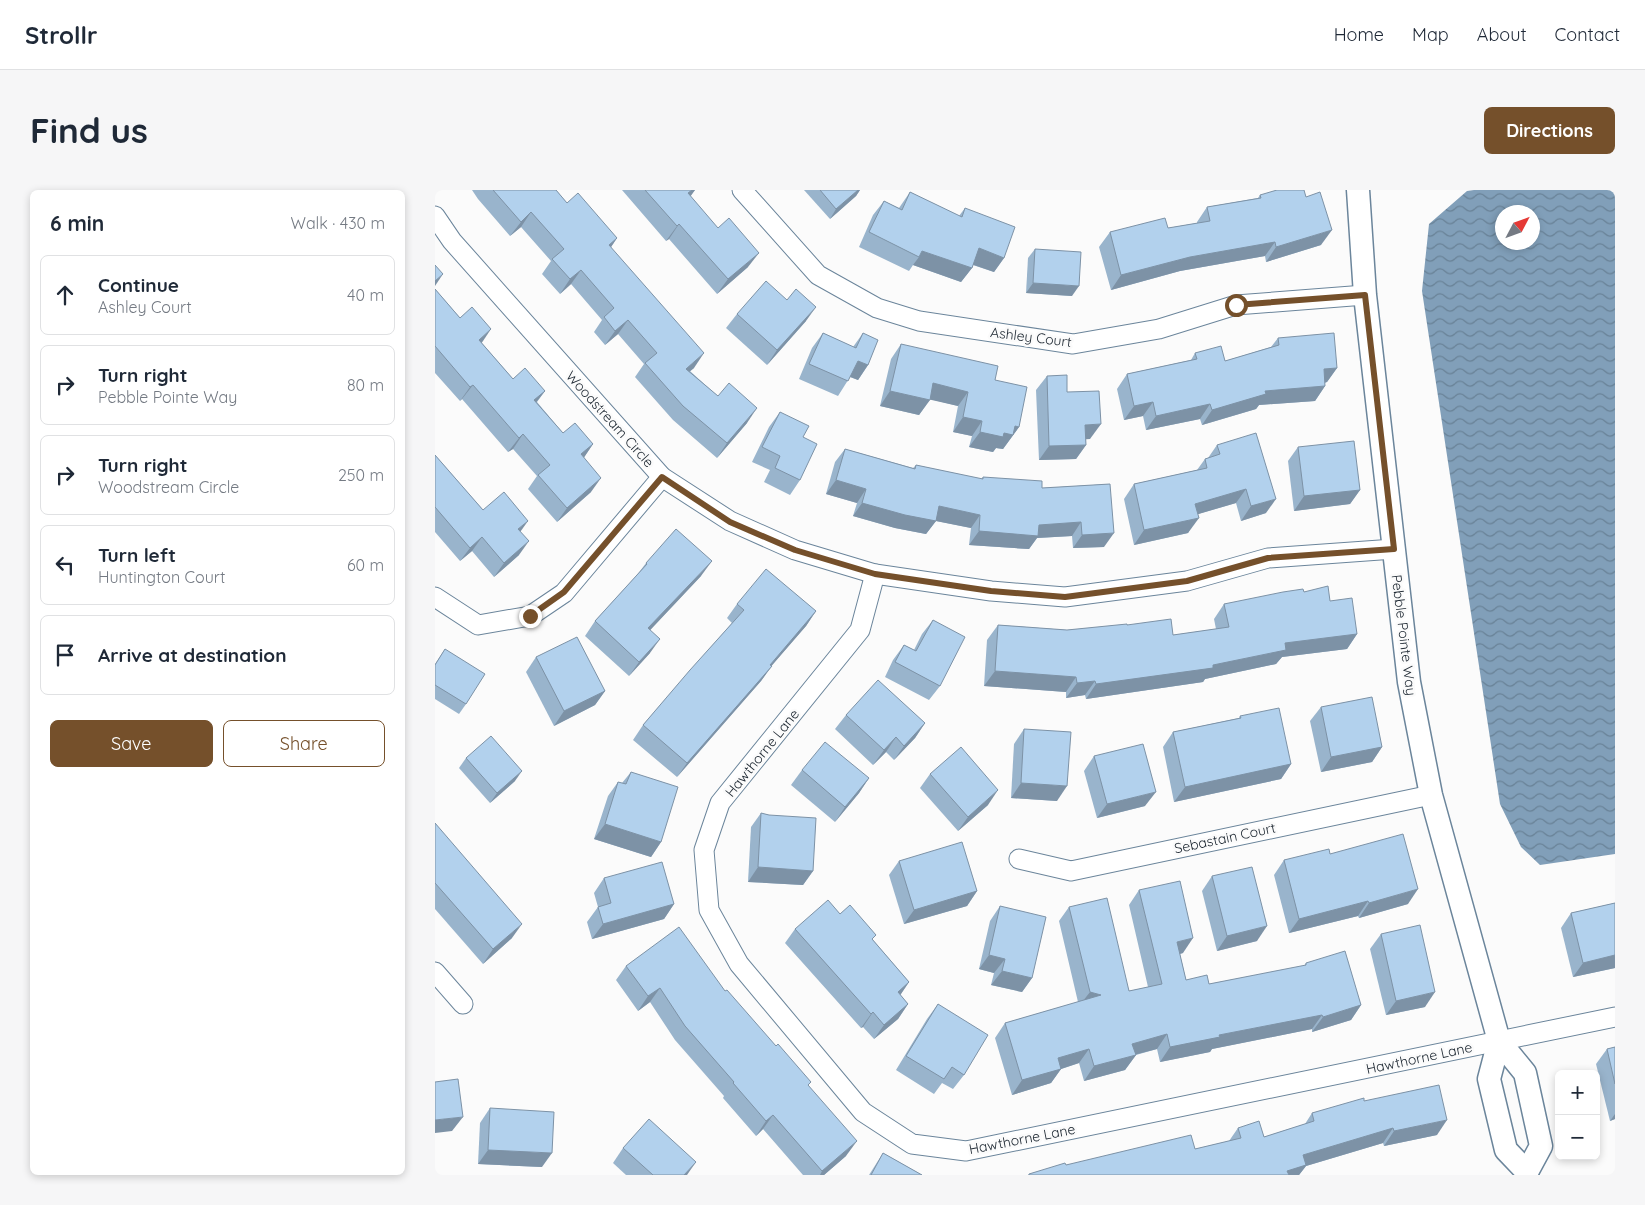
<!DOCTYPE html>
<html lang="en">
<head>
<meta charset="utf-8">
<style>
  :root { --surface:#fff; --page:#f6f6f7; --text:#1f2937; --muted:#747a83; --line:#e0e1e3; --accent:#75502b }
  body { margin:0; font-family:Quicksand,sans-serif; background:var(--page); color:var(--text) }
  .controls { position:absolute; right:15px; bottom:15px; display:grid; overflow:hidden; border-radius:8px; box-shadow:0 2px 8px #0003 }
  .controls button { width:45px; height:45px; display:grid; place-items:center; padding:0; border:0; border-bottom:1px solid var(--line); background:var(--surface); color:var(--text); font:25px sans-serif }
  .compass { position:absolute; left:1060px; top:15px; width:45px; height:45px; border-radius:50%; background:var(--surface); box-shadow:0 2px 8px #0003; rotate:49deg }
  .stop { position:absolute; width:15px; height:15px; margin:-11px; border:4px solid #75502b; border-radius:50%; background:#fff }
  .stop.end { background:#75502b; border-color:#fff; box-shadow:0 1px 5px #0008 }
  .list { margin:0; padding:0; list-style:none }
  h2 { display:flex; justify-content:space-between; align-items:center; height:65px; margin:0; padding:0 20px; font-size:21px }
  h2 small { font-size:16px; font-weight:400; color:var(--muted) }
  .list li { display:grid; grid-template-columns:32px 1fr auto; gap:15px; align-items:center; box-sizing:border-box; height:80px; margin:0 10px 10px; padding:0 10px; border:1px solid var(--line); border-radius:8px }
  .list b { display:block; font-size:19px; white-space:nowrap }
  .list p { margin:0; font-size:16px; white-space:nowrap; color:var(--muted) }
  .list em { font-size:16px; font-style:normal; color:var(--muted) }
  .actions { display:flex; gap:10px; padding:15px 20px }
  .actions a { flex:1; padding:11px 0; border:1px solid var(--accent); border-radius:8px; text-align:center; font-size:18px; color:var(--accent) }
  .actions .main { background:var(--accent); color:#fff }
  .icon { flex:none; width:28px; height:28px; fill:none; stroke:currentColor; stroke-width:2; stroke-linecap:round; stroke-linejoin:round }
  .map { position:relative; flex:none; width:1180px; height:985px; overflow:hidden; border-radius:8px }
  header { display:flex; align-items:center; gap:30px; box-sizing:border-box; height:70px; padding:0 25px; background:var(--surface); border-bottom:1px solid var(--line) }
  header strong { font-size:24px }
  nav { display:flex; gap:28px; margin-inline-start:auto; font-size:18px }
  .intro { display:flex; align-items:center; justify-content:space-between; box-sizing:border-box; height:120px; padding:0 30px }
  h1 { margin:0; font-size:35px }
  .button { padding:12px 22px; border-radius:8px; background:var(--accent); color:#fff; font-size:18px; font-weight:700 }
  main { display:flex; gap:30px; padding:0 30px }
  aside { flex:1; background:var(--surface); border-radius:8px; box-shadow:0 2px 8px #0003 }
  .map>svg:first-child { display:block }
  .water { fill:url(#water-waves); fill-rule:evenodd }
  .lines { fill:none; stroke-linecap:round; stroke-linejoin:round }
  .minor-casing { stroke:#6b859b; stroke-width:21 }
  .tertiary-casing { stroke:#6b859b; stroke-width:25 }
  .minor { stroke:#fff; stroke-width:19 }
  .tertiary { stroke:#fff; stroke-width:22 }
  .wall { fill:#99b4cc }
  .shaded-wall { fill:#7d92a6 }
  .building { fill:#b2d1ed; stroke:#7d92a6 }
  .route { stroke:#75502b; stroke-width:6 }
  .labels { text-anchor:middle; stroke-width:5; stroke-linejoin:round; paint-order:stroke }
  .street-label { font-size:14px; fill:#212b35; stroke:#fbfbfb }
</style>
</head>
<body>
<header>
<strong>Strollr</strong>
<nav><a>Home</a><a>Map</a><a>About</a><a>Contact</a></nav>
</header>
<div class="intro"><h1>Find us</h1><a class="button">Directions</a></div>
<main>
<aside>
<h2>6 min<small>Walk · 430 m</small></h2>
<ul class="list">
<li><svg class="icon" aria-label="ahead" viewBox="0 0 24 24"><path d="M12 20V5M6 11l6-6 6 6"/></svg><div><b>Continue</b><p>Ashley Court</p></div><em>40 m</em></li>
<li><svg class="icon" aria-label="right" viewBox="0 0 24 24"><path d="M7 20v-9h11M14 6l5 5-5 5"/></svg><div><b>Turn right</b><p>Pebble Pointe Way</p></div><em>80 m</em></li>
<li><svg class="icon" aria-label="right" viewBox="0 0 24 24"><path d="M7 20v-9h11M14 6l5 5-5 5"/></svg><div><b>Turn right</b><p>Woodstream Circle</p></div><em>250 m</em></li>
<li><svg class="icon" aria-label="left" viewBox="0 0 24 24"><path d="M17 20v-9H6M10 6l-5 5 5 5"/></svg><div><b>Turn left</b><p>Huntington Court</p></div><em>60 m</em></li>
<li><svg class="icon" aria-label="arrive" viewBox="0 0 24 24"><path d="M6 21V4h12l-3 4 3 4H6"/></svg><div><b>Arrive at destination</b></div></li>
</ul>
<div class="actions"><a class="main">Save</a><a>Share</a></div>
</aside>
<div class="map">
<svg width="1180" height="985" viewBox="0 0 1180 985">
  <defs>
    <pattern id="water-waves" width="16" height="10" patternUnits="userSpaceOnUse" patternTransform="scale(1.25)"><rect width="16" height="10" fill="#819fb9"/><path d="M0 5q4-4 8 0t8 0" fill="none" stroke="#698297"/></pattern>
  </defs>
  <rect width="100%" height="100%" fill="#fbfbfb"/>
  <!-- water -->
  <path class="water" d="M1039,0h141v664l-75,11 -19,-18 -21,-43 -78,-513 7,-67 38,-33zM1068,22h30v30h-30z"/>
  <g class="lines">
    <!-- minor casing -->
    <g class="minor-casing">
      <g id="minor">
        <polyline points="307,0 383,85 442,118 484,131 638,154 724,139 801,115 930,105"/>
        <polyline points="0,26 17,51 227,287 295,331 360,360 440,384 556,401 630,407 752,391 833,368 959,359"/>
        <polyline points="440,384 425,440 285,613 269,660 274,720 304,774 428,922 477,954 531,961 1180,827"/>
        <polyline points="0,407 43,435 95,426 129,403 227,287"/>
        <polyline points="584,669 636,681 996,605"/>
        <polyline points="0,782 28,814"/>
      </g>
    </g>
    <!-- tertiary casing -->
    <g class="tertiary-casing">
      <g id="tertiary">
        <polyline points="923,0 930,105 974,492 996,605 1064,851 1090,883 1106,956 1092,982"/>
        <polyline points="1064,851 1054,889 1071,960 1092,982 1092,985"/>
      </g>
    </g>
    <!-- minor -->
    <use href="#minor" class="minor"/>
    <!-- tertiary -->
    <use href="#tertiary" class="tertiary"/>
  </g>
  <!-- wall -->
  <g class="wall">
    <polygon points="37,0 121,0 132,13 182,48 176,57 259,178 255,181 312,233 282,268 238,230 200,187 209,174 183,144 170,155 159,142 167,130 136,94 125,104 107,84 116,71 86,37 75,46 43,9"/>
    <polygon points="187,0 260,0 255,6 313,77 282,104 234,49 231,51"/>
    <polygon points="369,0 425,0 421,6 395,29"/>
    <polygon points="475,2 524,26 530,18 569,68 559,82 538,75 537,78 526,92 478,75 474,81 424,57 438,25 449,11 464,18"/>
    <polygon points="825,5 886,55 831,72 830,66 745,81 676,100 664,57 675,42 733,38 762,33 762,32 772,17 823,8"/>
    <polygon points="600,59 637,106 591,103 593,68"/>
    <polygon points="0,99 78,189 110,201 102,212 128,243 158,254 149,267 156,302 122,332 93,299 102,286 78,259 73,262 27,209 25,211 0,183"/>
    <polygon points="302,124 371,131 332,175 291,138"/>
    <polygon points="388,143 418,157 428,143 433,175 423,190 415,187 403,206 364,189 377,158"/>
    <polygon points="843,148 902,178 892,192 890,193 890,196 880,211 824,215 821,219 767,235 765,229 711,240 708,226 689,230 682,199 692,184 756,170 760,163 790,171 836,157"/>
    <polygon points="466,154 560,190 584,237 568,259 561,258 558,262 534,257 537,246 518,242 523,216 495,209 484,225 445,216 456,169"/>
    <polygon points="612,186 632,202 655,249 651,249 651,255 641,269 604,270 601,200"/>
    <polygon points="345,222 365,290 355,305 329,292 335,280 317,272 334,237"/>
    <polygon points="782,255 831,323 806,331 801,313 763,324 753,343 699,355 689,309 699,294 762,280 770,269 773,268"/>
    <polygon points="863,257 925,300 915,314 859,321 853,271"/>
    <polygon points="410,259 478,278 481,275 546,289 548,287 607,298 675,294 669,357 638,358 637,346 602,348 594,359 534,355 536,338 501,331 491,344 460,338 418,326 422,313 391,304 400,272"/>
    <polygon points="0,265 48,320 85,342 84,365 59,387 37,361 25,371 0,342"/>
    <polygon points="211,373 266,386 215,440 215,463 194,486 150,446 160,431 202,385"/>
    <polygon points="869,402 895,411 922,444 912,459 847,467 841,474 770,489 768,492 651,509 650,505 631,508 631,502 549,496 552,450 563,435 632,440 692,435 738,445 781,439 779,429 789,414"/>
    <polygon points="302,414 381,421 371,436 336,476 326,491 242,587 198,550 208,535 297,433 292,428"/>
    <polygon points="498,430 505,496 494,510 450,487 458,470 469,455 479,460 487,444"/>
    <polygon points="10,459 31,514 24,524 0,509 0,474"/>
    <polygon points="101,467 170,501 160,515 119,536 91,482"/>
    <polygon points="886,517 947,557 937,572 886,582 875,531"/>
    <polygon points="411,525 490,533 480,548 459,570 451,562 438,575 400,539"/>
    <polygon points="805,526 856,574 846,589 739,612 728,557 738,542 804,528"/>
    <polygon points="589,539 622,611 576,608 579,554"/>
    <polygon points="659,566 710,616 662,628 649,581"/>
    <polygon points="31,568 80,591 55,613 24,578"/>
    <polygon points="367,580 434,588 424,603 400,632 356,595"/>
    <polygon points="196,582 226,652 216,667 159,649 173,606 183,592 187,593"/>
    <polygon points="495,584 553,615 523,641 485,598"/>
    <polygon points="326,623 334,625 378,681 368,695 313,692 316,637"/>
    <polygon points="0,633 77,748 48,774 0,719"/>
    <polygon points="895,664 973,714 924,728 923,726 854,743 839,685 849,670"/>
    <polygon points="464,671 542,701 532,716 469,734 454,685"/>
    <polygon points="777,686 822,751 782,761 767,701"/>
    <polygon points="169,688 239,714 229,729 157,749 152,732 163,717 159,703"/>
    <polygon points="704,700 748,763 745,764 751,790 774,794 869,776 871,773 926,815 916,830 877,842 877,839 777,859 775,862 725,872 722,859 701,865 690,880 649,891 644,873 626,879 616,893 577,905 560,848 570,833 643,812 624,731 634,717 694,801 713,797 694,715"/>
    <polygon points="1180,713 1180,778 1138,787 1126,738 1136,723"/>
    <polygon points="565,716 597,788 587,802 556,795 559,783 544,779 555,731"/>
    <polygon points="405,724 438,750 474,792 465,805 473,814 463,829 439,849 428,837 426,838 350,753 360,739"/>
    <polygon points="946,744 990,817 951,825 935,759"/>
    <polygon points="191,776 290,801 373,896 411,966 389,985 368,985 328,939 321,946 288,908 289,906 240,850 215,812 203,821 181,790"/>
    <polygon points="503,814 529,885 518,899 507,893 499,904 461,880 492,829"/>
    <polygon points="1180,857 1180,929 1175,931 1161,874 1172,859"/>
    <polygon points="929,911 1002,945 949,956 948,953 871,976 864,985 593,985 594,984 631,975 760,959 794,951 803,938 829,947 870,934 877,923"/>
    <polygon points="55,918 107,977 43,974 45,933"/>
    <polygon points="188,958 252,985 191,985 178,973"/>
    <polygon points="448,963 487,985 434,985"/>
  </g>
  <!-- shaded-wall -->
  <g class="shaded-wall">
    <polygon points="257,0 260,0 255,7 253,3"/>
    <polygon points="423,0 425,0 421,6 395,29 401,19"/>
    <polygon points="96,22 86,37 75,46 86,32"/>
    <polygon points="244,34 234,49 231,51 242,36"/>
    <polygon points="897,40 886,55 831,72 841,57"/>
    <polygon points="182,48 172,63 174,55"/>
    <polygon points="840,52 830,66 745,81 676,100 686,85 755,67"/>
    <polygon points="544,58 569,68 559,82 533,73"/>
    <polygon points="487,61 537,78 526,92 478,75 484,67"/>
    <polygon points="324,63 313,77 282,104 293,89"/>
    <polygon points="146,80 136,94 125,104 135,89"/>
    <polygon points="8,84 0,96 0,91"/>
    <polygon points="598,93 644,96 637,106 591,103"/>
    <polygon points="381,117 371,131 332,175 342,160"/>
    <polygon points="193,130 183,144 170,155 180,141"/>
    <polygon points="56,139 46,154 44,150"/>
    <polygon points="269,163 259,178 241,193 251,179"/>
    <polygon points="423,171 433,175 423,190 413,186"/>
    <polygon points="902,178 892,192 878,194 889,179"/>
    <polygon points="498,193 533,202 523,216 488,208"/>
    <polygon points="38,195 27,209 25,211 35,197"/>
    <polygon points="890,196 880,211 824,215 821,219 767,235 777,220 830,201"/>
    <polygon points="110,201 99,215 99,210"/>
    <polygon points="455,201 495,210 484,225 445,216"/>
    <polygon points="718,212 708,226 689,230 699,216"/>
    <polygon points="775,214 765,229 711,240 721,226"/>
    <polygon points="322,218 312,233 282,268 292,253"/>
    <polygon points="528,227 547,231 537,246 518,242"/>
    <polygon points="666,234 655,249 640,250 650,235"/>
    <polygon points="580,236 584,237 568,259 561,258 558,262 534,257 545,242 569,243"/>
    <polygon points="88,244 78,259 73,262 84,248"/>
    <polygon points="158,254 148,269 146,264"/>
    <polygon points="651,255 641,269 604,270 614,256"/>
    <polygon points="166,288 156,302 122,332 132,318"/>
    <polygon points="401,290 431,299 422,313 391,304"/>
    <polygon points="811,299 801,313 750,328 760,314"/>
    <polygon points="925,300 915,314 859,321 869,306"/>
    <polygon points="841,309 831,323 806,331 816,316"/>
    <polygon points="427,313 504,316 545,325 536,338 501,331 491,344 460,338 418,326"/>
    <polygon points="764,328 753,343 699,355 709,340"/>
    <polygon points="93,331 83,345 83,339"/>
    <polygon points="646,332 637,346 602,348 594,359 534,355 544,341 604,335"/>
    <polygon points="679,343 669,357 638,358 647,345"/>
    <polygon points="47,347 37,361 25,371 35,358"/>
    <polygon points="94,351 84,365 59,387 69,373"/>
    <polygon points="277,371 266,386 203,453 213,438"/>
    <polygon points="381,421 371,436 327,487 337,476 326,491 242,587 252,573"/>
    <polygon points="922,444 912,459 847,467 841,474 770,489 768,492 651,509 661,494 778,475 850,453"/>
    <polygon points="225,449 215,463 194,486 204,472"/>
    <polygon points="560,481 641,487 631,502 549,496"/>
    <polygon points="660,491 650,505 631,508 642,493"/>
    <polygon points="170,501 160,515 119,536 129,521"/>
    <polygon points="490,533 480,548 459,570 469,556"/>
    <polygon points="461,547 451,562 438,575 449,560"/>
    <polygon points="947,557 937,572 886,582 896,567"/>
    <polygon points="856,574 846,589 739,612 750,597"/>
    <polygon points="87,581 80,591 55,613 62,603"/>
    <polygon points="434,588 424,603 400,632 410,617"/>
    <polygon points="586,593 632,596 622,611 576,608"/>
    <polygon points="563,600 553,615 523,641 533,627"/>
    <polygon points="721,602 710,616 662,628 672,614"/>
    <polygon points="170,634 226,652 216,667 159,649"/>
    <polygon points="323,677 378,681 368,695 313,692"/>
    <polygon points="983,699 973,714 924,728 934,713"/>
    <polygon points="542,701 532,716 469,734 479,720"/>
    <polygon points="933,711 923,726 854,743 864,729"/>
    <polygon points="239,714 229,729 157,749 168,734"/>
    <polygon points="87,734 77,748 48,774 58,759"/>
    <polygon points="832,736 822,751 782,761 792,746"/>
    <polygon points="758,748 748,763 732,767 742,752"/>
    <polygon points="554,765 570,769 559,783 544,779"/>
    <polygon points="1180,765 1180,778 1138,787 1148,773"/>
    <polygon points="567,781 597,788 587,802 556,795"/>
    <polygon points="474,792 464,807 463,802"/>
    <polygon points="225,798 215,812 203,821 213,806"/>
    <polygon points="655,802 666,805 644,816"/>
    <polygon points="1000,802 990,817 951,825 961,811"/>
    <polygon points="473,814 463,829 439,849 449,835"/>
    <polygon points="926,815 916,830 877,842 888,827"/>
    <polygon points="438,822 428,837 426,838 436,824"/>
    <polygon points="887,825 877,839 777,859 775,862 725,872 735,857 784,845"/>
    <polygon points="732,844 722,859 687,868 697,854"/>
    <polygon points="654,859 644,873 626,879 616,893 577,905 587,890 623,868"/>
    <polygon points="701,865 690,880 649,891 659,876"/>
    <polygon points="1180,924 1180,929 1175,931"/>
    <polygon points="338,925 328,939 321,946 331,931"/>
    <polygon points="28,927 17,941 0,943 0,930"/>
    <polygon points="1012,930 1002,945 949,956 959,941"/>
    <polygon points="958,938 948,953 871,976 864,985 850,985 852,981 868,965"/>
    <polygon points="422,951 411,966 389,985 385,985 387,981"/>
    <polygon points="53,960 117,963 107,977 43,974"/>
    <polygon points="261,972 252,985 249,985"/>
  </g>
  <!-- building -->
  <g class="building">
    <polygon points="58,0 121,0 132,13 143,3 182,48 174,55 269,163 251,179 283,206 294,193 322,218 292,253 248,216 210,173 222,163 193,130 180,141 169,127 179,118 146,80 135,89 117,69 129,59 96,22 86,32"/>
    <polygon points="210,0 257,0 253,3 283,38 294,28 324,63 293,89 244,34 242,36"/>
    <polygon points="385,0 423,0 401,19"/>
    <polygon points="842,0 869,0 871,7 885,2 897,40 841,57 840,52 755,67 686,85 675,42 730,28 733,38 775,31 772,17 826,8 825,5"/>
    <polygon points="475,2 527,27 530,18 580,37 569,68 544,58 537,78 487,61 484,67 434,42 449,11 467,20"/>
    <polygon points="600,59 646,62 644,96 598,93"/>
    <polygon points="0,75 8,84 0,91"/>
    <polygon points="331,91 352,110 361,99 381,117 342,160 302,124"/>
    <polygon points="0,99 25,128 37,117 56,139 44,150 78,189 90,178 110,201 99,210 128,243 140,233 158,254 146,264 166,288 132,318 103,285 115,275 88,244 84,248 38,195 35,197 0,156"/>
    <polygon points="388,143 421,158 428,143 443,150 433,175 423,171 413,191 374,174"/>
    <polygon points="899,143 902,178 889,179 890,196 830,201 831,204 777,220 775,214 721,226 718,212 699,216 692,184 762,169 760,163 786,156 790,171 844,155 843,148"/>
    <polygon points="466,154 563,176 560,190 592,197 584,237 580,236 578,245 569,243 568,247 545,242 547,231 528,227 533,202 498,193 495,210 455,201"/>
    <polygon points="632,185 632,202 664,201 666,234 650,235 651,255 614,256 612,186"/>
    <polygon points="345,222 374,236 368,247 382,254 365,290 340,278 345,266 327,257"/>
    <polygon points="821,243 841,309 816,316 811,299 760,314 764,328 709,340 699,294 772,278 770,269 785,264 782,255"/>
    <polygon points="919,251 925,300 869,306 863,257"/>
    <polygon points="410,259 480,279 481,275 548,289 548,287 607,291 607,298 675,294 679,343 647,345 646,332 604,335 603,346 544,341 545,325 504,316 501,331 470,325 427,313 431,299 401,290"/>
    <polygon points="0,265 48,320 69,302 93,331 83,339 94,351 69,373 47,347 35,358 0,317"/>
    <polygon points="241,339 277,371 213,438 225,449 204,472 160,431 212,374 211,373"/>
    <polygon points="331,379 381,421 335,475 337,476 252,573 208,535 255,480 309,420 302,414"/>
    <polygon points="893,396 895,411 917,408 922,444 850,453 851,460 778,475 778,478 661,494 660,491 642,493 641,487 560,481 563,435 632,440 692,434 692,435 736,429 738,445 794,437 789,414 848,402 868,399 869,402"/>
    <polygon points="498,430 530,447 505,496 460,472 469,455 481,461"/>
    <polygon points="142,447 170,501 129,521 101,467"/>
    <polygon points="10,459 50,484 31,514 0,495 0,475"/>
    <polygon points="443,490 490,533 469,556 461,547 449,560 411,525"/>
    <polygon points="937,507 947,557 896,567 886,517"/>
    <polygon points="844,518 856,574 750,597 738,542 806,528 805,526"/>
    <polygon points="589,539 636,542 632,596 586,593"/>
    <polygon points="56,546 87,581 62,603 31,568"/>
    <polygon points="390,552 434,588 410,617 367,580"/>
    <polygon points="708,554 721,602 672,614 659,566"/>
    <polygon points="526,557 563,600 533,627 495,584"/>
    <polygon points="196,582 243,597 226,652 170,634 183,592 191,594"/>
    <polygon points="326,623 334,625 381,628 378,681 323,677"/>
    <polygon points="0,633 87,734 58,759 0,693"/>
    <polygon points="968,644 983,699 934,713 933,711 864,729 849,670 894,659 895,664"/>
    <polygon points="527,652 542,701 479,720 464,671"/>
    <polygon points="227,672 239,714 168,734 163,717 176,713 169,688"/>
    <polygon points="817,677 832,736 792,746 777,686"/>
    <polygon points="745,691 758,748 742,752 751,790 772,785 774,794 871,775 871,773 910,761 926,815 888,827 887,825 784,845 785,847 735,857 732,844 697,854 701,865 659,876 654,859 623,868 626,879 587,890 570,833 666,805 655,802 634,717 672,708 694,801 727,794 704,700"/>
    <polygon points="393,710 405,724 415,715 441,745 437,749 474,792 463,802 473,814 449,835 438,822 436,824 360,739"/>
    <polygon points="1180,713 1180,765 1148,773 1136,723"/>
    <polygon points="565,716 611,727 597,788 567,781 570,769 554,765"/>
    <polygon points="985,735 1000,802 961,811 946,744"/>
    <polygon points="244,737 290,801 292,800 341,856 343,854 376,892 373,895 422,951 387,981 338,925 331,931 298,893 299,892 250,836 225,798 213,806 191,776"/>
    <polygon points="503,814 553,845 529,885 517,877 509,889 471,866"/>
    <polygon points="1180,857 1180,894 1172,859"/>
    <polygon points="23,889 28,927 0,930 0,892"/>
    <polygon points="1004,895 1012,930 959,941 958,938 868,965 871,975 852,981 854,985 594,985 594,984 630,973 631,975 756,945 760,959 806,948 803,938 824,931 829,947 879,931 877,923 929,908 929,911"/>
    <polygon points="55,918 119,922 117,963 53,960"/>
    <polygon points="214,929 261,972 249,985 218,985 188,958"/>
    <polygon points="448,963 487,985 436,985"/>
  </g>
  <g class="lines">
    <!-- route -->
    <polyline class="route" points="95,426 129,402 227,287 295,332 360,360 440,384 556,401 630,407 752,391 833,368 959,359 930,105 801,115"/>
  </g>
  <g class="labels">
    <!-- street labels -->
    <g class="street-label">
      <text transform="translate(596 147) rotate(7)" y="5">Ashley Court</text>
      <text transform="translate(175 229) rotate(48)" y="5">Woodstream Circle</text>
      <text transform="translate(969 445) rotate(83)" y="5">Pebble Pointe Way</text>
      <text transform="translate(327 563) rotate(-51)" y="5">Hawthorne Lane</text>
      <text transform="translate(790 648) rotate(-12)" y="5">Sebastain Court</text>
      <text transform="translate(984 868) rotate(-12)" y="5">Hawthorne Lane</text>
      <text transform="translate(587 949) rotate(-11)" y="5">Hawthorne Lane</text>
    </g>
  </g>
</svg>
<div class="controls">
<button>+</button>
<button>−</button>
</div>
<svg class="compass" viewBox="-18 -18 36 36"><path d="M0-13l5 13h-10z" fill="#e53935"/><path d="M0 13l5-13h-10z" fill="#747a83"/></svg>
<div class="stop" style="left:801px;top:115px"></div>
<div class="stop end" style="left:95px;top:426px"></div>
</div>
</main>
</body>
</html>
